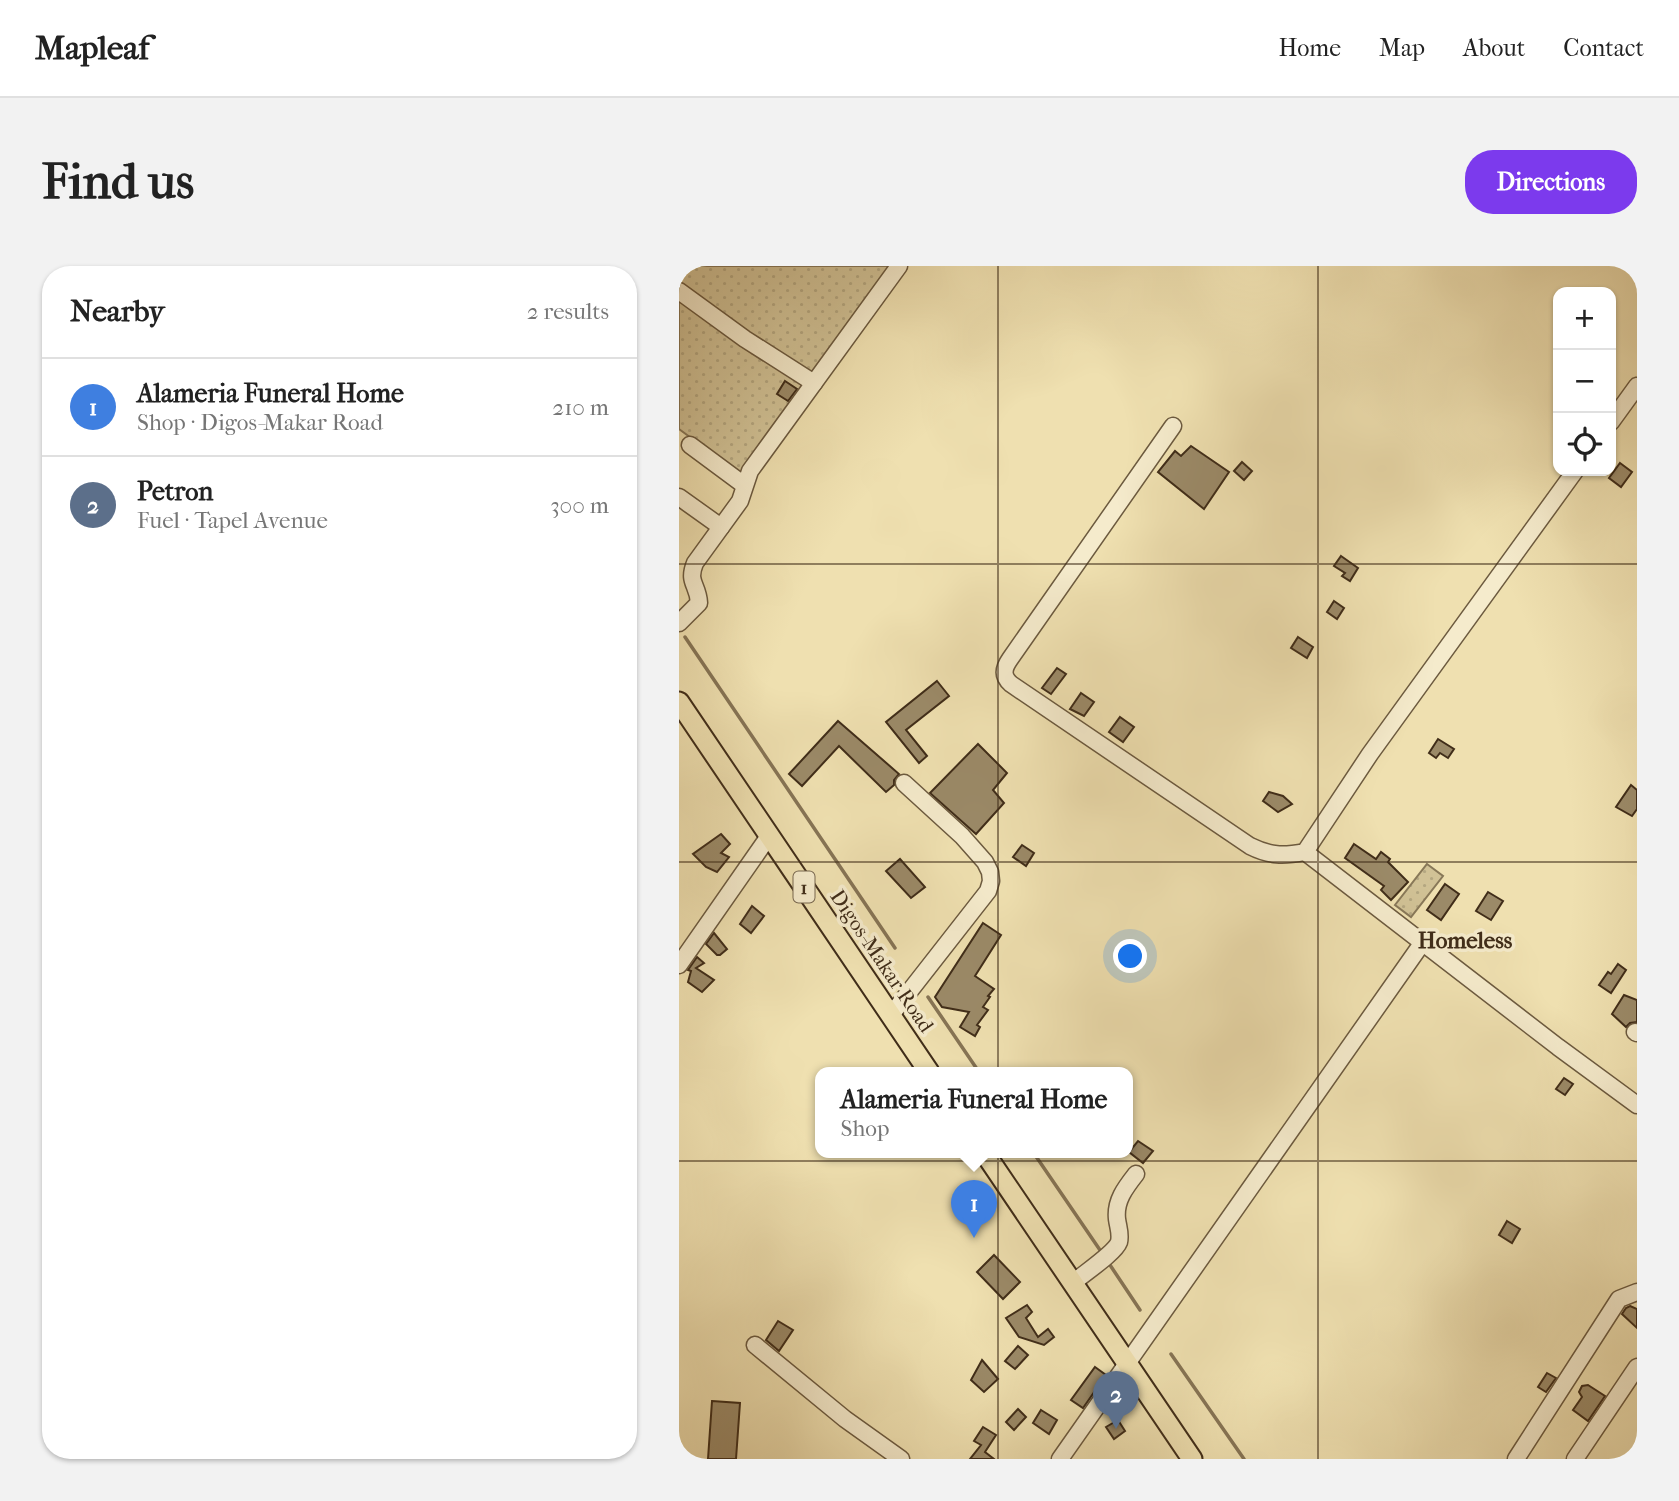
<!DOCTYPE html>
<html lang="en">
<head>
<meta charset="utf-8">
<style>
  :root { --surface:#fff; --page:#f2f2f2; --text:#222; --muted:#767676; --line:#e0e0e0; --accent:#7c3aed }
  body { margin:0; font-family:"IM FELL French Canon",serif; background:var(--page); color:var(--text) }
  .controls { position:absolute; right:21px; top:21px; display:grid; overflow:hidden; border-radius:14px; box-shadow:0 2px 5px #0004 }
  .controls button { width:63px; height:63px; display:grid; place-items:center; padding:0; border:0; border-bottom:2px solid var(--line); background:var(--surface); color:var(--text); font:35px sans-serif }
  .you { position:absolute; left:452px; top:691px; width:24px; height:24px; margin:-18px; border:5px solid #fff; border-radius:50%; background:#1a73e8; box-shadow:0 0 0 10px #1a73e833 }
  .badge { display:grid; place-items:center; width:46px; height:46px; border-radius:50%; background:var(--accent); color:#fff; font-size:23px; font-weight:700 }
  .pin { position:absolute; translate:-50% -58px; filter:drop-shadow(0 2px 4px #0008) }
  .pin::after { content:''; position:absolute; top:37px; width:24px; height:21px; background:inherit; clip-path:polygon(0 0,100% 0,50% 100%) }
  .popup { position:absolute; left:136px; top:801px; width:318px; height:91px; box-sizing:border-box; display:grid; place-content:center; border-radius:14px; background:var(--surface); filter:drop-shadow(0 2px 5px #0005); font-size:23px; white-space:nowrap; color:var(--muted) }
  .popup b { font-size:26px; color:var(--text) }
  .popup::after { content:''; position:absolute; left:50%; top:100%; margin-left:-14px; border:14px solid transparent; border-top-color:var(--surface) }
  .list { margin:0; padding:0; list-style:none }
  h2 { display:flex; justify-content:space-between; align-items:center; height:91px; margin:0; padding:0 28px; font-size:30px }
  h2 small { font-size:23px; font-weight:400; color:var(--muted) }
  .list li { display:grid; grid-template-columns:46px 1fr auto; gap:21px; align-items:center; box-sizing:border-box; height:98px; padding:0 28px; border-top:2px solid var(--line) }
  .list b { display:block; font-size:26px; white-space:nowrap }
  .list p { margin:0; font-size:23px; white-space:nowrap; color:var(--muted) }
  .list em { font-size:23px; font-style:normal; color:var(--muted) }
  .icon { flex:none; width:38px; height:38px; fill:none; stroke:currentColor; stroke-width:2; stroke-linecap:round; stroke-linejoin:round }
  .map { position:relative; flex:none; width:958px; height:1193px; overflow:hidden; border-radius:28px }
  header { display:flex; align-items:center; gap:42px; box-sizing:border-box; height:98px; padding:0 35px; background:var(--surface); border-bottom:2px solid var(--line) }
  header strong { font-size:33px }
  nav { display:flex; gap:38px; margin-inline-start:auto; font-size:24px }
  .intro { display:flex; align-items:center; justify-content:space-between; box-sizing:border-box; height:168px; padding:0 42px }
  h1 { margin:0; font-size:49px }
  .button { padding:18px 32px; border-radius:28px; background:var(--accent); color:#fff; font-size:24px; font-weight:700 }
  main { display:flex; gap:42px; padding:0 42px }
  aside { flex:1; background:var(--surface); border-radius:28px; box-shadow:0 2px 5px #0004 }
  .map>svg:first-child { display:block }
  .grass { fill:url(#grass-dots); stroke:#887858; stroke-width:2 }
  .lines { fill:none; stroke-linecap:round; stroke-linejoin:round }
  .stream { stroke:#867455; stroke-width:3.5 }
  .building { fill:#9b8a68; stroke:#402d19; stroke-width:2 }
  .minor-casing { stroke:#6c5a3f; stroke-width:19 }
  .major-casing { stroke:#402d19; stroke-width:23 }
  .minor { stroke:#f5ebcc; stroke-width:16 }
  .major { stroke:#efe0b0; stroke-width:19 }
  .grid { fill:none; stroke:#402d19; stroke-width:2; stroke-opacity:0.55 }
  .labels { text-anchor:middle; stroke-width:7; stroke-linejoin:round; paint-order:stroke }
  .shield { fill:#f5ebcc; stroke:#76664f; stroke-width:2 }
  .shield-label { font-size:19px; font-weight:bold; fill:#402d19 }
  .street-label { font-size:21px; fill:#402d19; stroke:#f5ebcc }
  .neighbourhood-label { font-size:23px; font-weight:bold; fill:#402d19; stroke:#f5ebcc }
</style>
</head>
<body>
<header>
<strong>Mapleaf</strong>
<nav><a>Home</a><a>Map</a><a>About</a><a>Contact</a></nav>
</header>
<div class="intro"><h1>Find us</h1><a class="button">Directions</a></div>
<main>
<aside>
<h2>Nearby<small>2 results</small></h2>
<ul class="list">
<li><span class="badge" style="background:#3f7fe0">1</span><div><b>Alameria Funeral Home</b><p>Shop · Digos-Makar Road</p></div><em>210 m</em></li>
<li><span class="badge" style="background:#5c6f8a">2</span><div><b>Petron</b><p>Fuel · Tapel Avenue</p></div><em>300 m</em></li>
</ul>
</aside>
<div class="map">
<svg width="958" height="1193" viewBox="0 0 958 1193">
  <defs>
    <pattern id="grass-dots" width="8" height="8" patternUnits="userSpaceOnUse" patternTransform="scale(1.75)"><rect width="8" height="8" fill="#d1c296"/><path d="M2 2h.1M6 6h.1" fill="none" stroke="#b4a781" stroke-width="1.8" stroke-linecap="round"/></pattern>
  </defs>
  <rect width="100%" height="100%" fill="#efe0b0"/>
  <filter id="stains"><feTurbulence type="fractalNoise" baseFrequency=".00286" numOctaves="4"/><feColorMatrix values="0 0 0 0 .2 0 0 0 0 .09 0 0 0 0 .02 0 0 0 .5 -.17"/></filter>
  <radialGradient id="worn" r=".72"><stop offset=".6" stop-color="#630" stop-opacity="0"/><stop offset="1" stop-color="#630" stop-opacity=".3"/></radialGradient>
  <!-- grass -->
  <g class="grass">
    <polygon points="0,0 218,0 69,214 0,163"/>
    <polygon points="748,598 764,610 732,651 716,639"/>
  </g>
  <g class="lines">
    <!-- stream -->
    <g class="stream">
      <polyline points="6,371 216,682"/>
      <polyline points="249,731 300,806"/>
      <polyline points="354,886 423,987"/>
      <polyline points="429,996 461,1044"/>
      <polyline points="492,1088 565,1193"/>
    </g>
  </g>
  <!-- building -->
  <g class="building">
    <polygon points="106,115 118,123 109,135 98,128"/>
    <polygon points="512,180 550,206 525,243 479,206 496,185 502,190"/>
    <polygon points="563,196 573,205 565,214 555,205"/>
    <polygon points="941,197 953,206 942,221 930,212"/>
    <polygon points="662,290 679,302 671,315 663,310 666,307 655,300"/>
    <polygon points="655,335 665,342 658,353 648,346"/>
    <polygon points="619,371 634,381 628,392 612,382"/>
    <polygon points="378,402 387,408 372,428 363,422"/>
    <polygon points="258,415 270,430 227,464 248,490 240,497 207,456"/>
    <polygon points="402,427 415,436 405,450 391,443"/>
    <polygon points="441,451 455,461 444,476 430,466"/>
    <polygon points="159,455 220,508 215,514 215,519 207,526 160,480 123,520 110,508"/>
    <polygon points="759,473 775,483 769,492 761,487 757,492 750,487"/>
    <polygon points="299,478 328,507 314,524 325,537 297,568 251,527"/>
    <polygon points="952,519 958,524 958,543 953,550 937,541"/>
    <polygon points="590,526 604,530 613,538 599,546 584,535"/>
    <polygon points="42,568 51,578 42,587 50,591 38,606 27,601 14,588"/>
    <polygon points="675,578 697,593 702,586 711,593 709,596 729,616 712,634 702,624 705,620 666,592"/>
    <polygon points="343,579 355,587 347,600 334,591"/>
    <polygon points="221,593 246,621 232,632 207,605"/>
    <polygon points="766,618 780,628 762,654 748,644"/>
    <polygon points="809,626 824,635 812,654 797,645"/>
    <polygon points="73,640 85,650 72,667 61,658"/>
    <polygon points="304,657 322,669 296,710 315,723 309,730 311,731 304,741 309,744 298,759 301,761 296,770 281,761 290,746 263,741 256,731"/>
    <polygon points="35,667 48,683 41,689 38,689 27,678"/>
    <polygon points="18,691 25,697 17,702 35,714 23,726 9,716 12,705 9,704"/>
    <polygon points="939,698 947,704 932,727 920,719 929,706 932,708"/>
    <polygon points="945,729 958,734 958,756 951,757 947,761 933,748"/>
    <polygon points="885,812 894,818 886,829 877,823"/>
    <polygon points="459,875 474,885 464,897 450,886"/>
    <polygon points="828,955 841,963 833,977 820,969"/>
    <polygon points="315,989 341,1016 324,1033 298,1006"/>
    <polygon points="348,1039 353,1046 347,1052 359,1071 369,1063 375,1071 365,1079 340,1071 327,1052"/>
    <polygon points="951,1040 958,1043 958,1062 943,1048 947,1042"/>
    <polygon points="99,1055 114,1064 100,1085 87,1074"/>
    <polygon points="339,1080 349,1089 336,1103 326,1095"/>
    <polygon points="303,1094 319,1113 305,1126 292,1114"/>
    <polygon points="416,1101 427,1109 404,1142 392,1134"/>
    <polygon points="868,1107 877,1112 867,1126 859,1121"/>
    <polygon points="909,1119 926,1130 909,1155 894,1144 903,1131 900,1126 903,1120"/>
    <polygon points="33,1135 61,1137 57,1193 29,1193"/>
    <polygon points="339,1143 347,1151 335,1164 327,1156"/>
    <polygon points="362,1144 378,1154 370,1168 354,1157"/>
    <polygon points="439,1154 446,1165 435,1173 427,1161"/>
    <polygon points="304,1161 317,1169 306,1186 315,1193 291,1193 302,1179 295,1175"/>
  </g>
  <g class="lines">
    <!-- minor casing -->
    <g class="minor-casing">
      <g id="minor">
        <polyline points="0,25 66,73 135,117"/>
        <polyline points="932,156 958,120"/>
        <path d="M494,160l-163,233c-7,10 -8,17 1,25l239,162c20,10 33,10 55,6l65,-98 205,-283"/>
        <polyline points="11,179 65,219"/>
        <polyline points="0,231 42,261"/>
        <path d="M0,357l20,-20c-1,-19 -12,-20 -4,-40l45,-62 10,-30 149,-205"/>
        <polyline points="626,586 879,781 958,839"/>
        <polyline points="0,699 90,570"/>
        <polyline points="212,749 309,625 312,615 311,606 306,596 283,570 225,517"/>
        <polyline points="956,766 958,767"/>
        <path d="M394,1017c10,-9 42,-30 46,-41 2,-8 -1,-15 -2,-23 -2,-18 8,-31 19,-45"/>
        <polyline points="76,1079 166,1153 222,1193"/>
        <polyline points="381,1193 744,676"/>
        <polyline points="837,1193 940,1033 958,1026"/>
        <polyline points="896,1193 958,1101"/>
      </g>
    </g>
    <!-- major casing -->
    <g class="major-casing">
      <g id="major">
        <polyline points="0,436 250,806"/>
        <polyline points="305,886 513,1193"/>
      </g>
    </g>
    <!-- minor -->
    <use href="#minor" class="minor"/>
    <!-- major -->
    <use href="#major" class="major"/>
  </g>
  <!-- grid -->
  <path class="grid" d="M319,0v1193M639,0v1193M0,298h958M0,596h958M0,895h958"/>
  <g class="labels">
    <!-- shield labels -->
    <rect class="shield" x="114.5" y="605.5" width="21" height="31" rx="5"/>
    <g class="shield-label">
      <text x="125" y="628">1</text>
    </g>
    <!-- street labels -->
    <g class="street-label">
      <text transform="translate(203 695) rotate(56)" y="7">Digos-Makar Road</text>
    </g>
    <!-- neighbourhood labels -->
    <g class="neighbourhood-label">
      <text x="786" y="682">Homeless</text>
    </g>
  </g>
  <rect width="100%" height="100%" filter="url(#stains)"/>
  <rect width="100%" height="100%" fill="url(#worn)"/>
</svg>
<div class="controls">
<button>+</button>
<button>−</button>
<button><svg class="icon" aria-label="locate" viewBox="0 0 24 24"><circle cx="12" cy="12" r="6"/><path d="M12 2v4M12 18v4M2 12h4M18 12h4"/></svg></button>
</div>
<div class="you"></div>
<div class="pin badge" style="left:295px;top:972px;background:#3f7fe0">1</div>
<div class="popup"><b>Alameria Funeral Home</b>Shop</div>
<div class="pin badge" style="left:437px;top:1163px;background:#5c6f8a">2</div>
</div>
</main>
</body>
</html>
